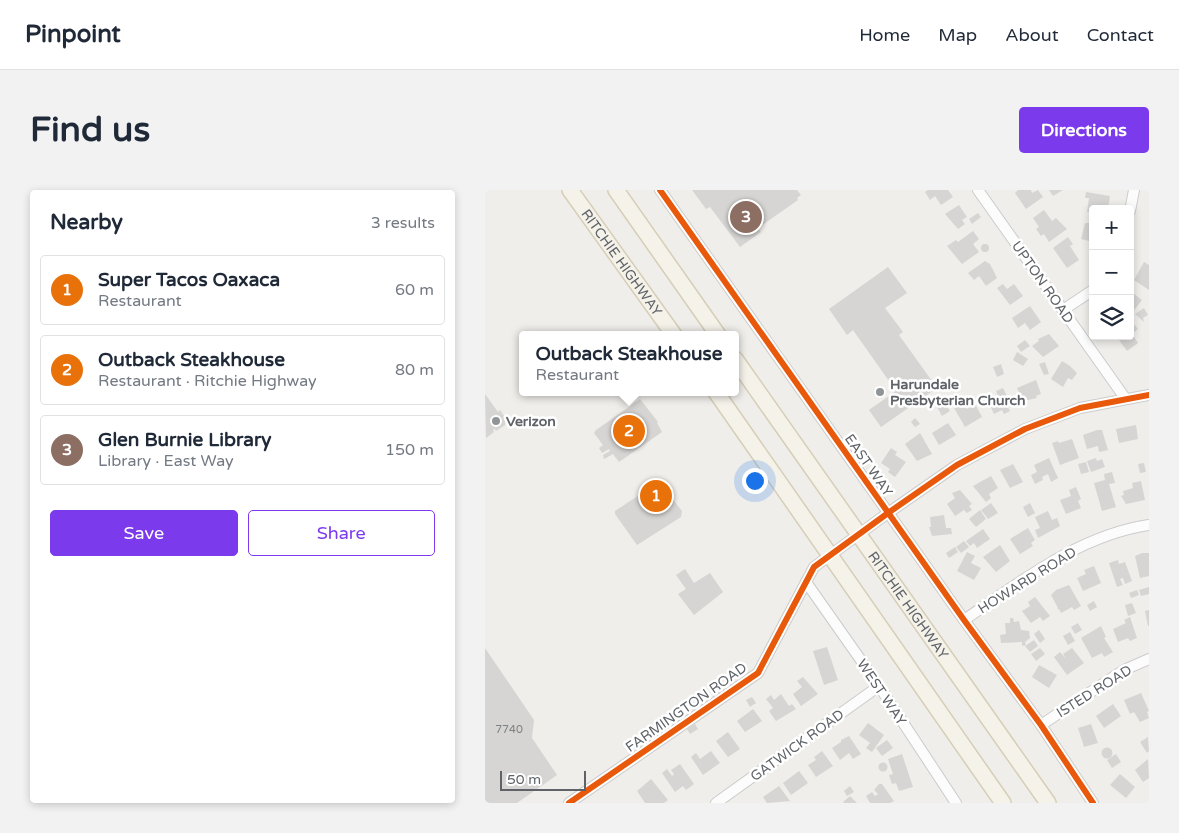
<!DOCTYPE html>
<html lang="en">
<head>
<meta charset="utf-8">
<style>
  :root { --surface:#fff; --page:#f2f2f3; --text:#1f2937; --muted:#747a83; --line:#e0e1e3; --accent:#7c3aed }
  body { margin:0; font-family:"Varela Round",sans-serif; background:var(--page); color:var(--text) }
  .controls { position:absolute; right:15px; top:15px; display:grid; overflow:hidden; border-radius:5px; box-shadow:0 2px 8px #0003 }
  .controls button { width:45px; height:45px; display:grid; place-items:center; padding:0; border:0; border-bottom:1px solid var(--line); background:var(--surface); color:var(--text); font:25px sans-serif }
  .scale { position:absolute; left:15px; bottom:12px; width:86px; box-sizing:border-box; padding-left:5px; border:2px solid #5f6368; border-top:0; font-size:14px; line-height:18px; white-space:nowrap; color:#5f6368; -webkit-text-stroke:4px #fff; paint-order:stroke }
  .you { position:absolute; left:269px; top:290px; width:18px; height:18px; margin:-12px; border:4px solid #fff; border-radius:50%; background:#1a73e8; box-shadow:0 0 0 8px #1a73e833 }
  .badge { display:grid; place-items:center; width:32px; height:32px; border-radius:50%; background:var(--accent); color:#fff; font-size:16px; font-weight:700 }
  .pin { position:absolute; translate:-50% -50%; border:2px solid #fff; box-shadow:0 1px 5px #0006 }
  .popup { position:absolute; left:34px; top:141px; width:220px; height:65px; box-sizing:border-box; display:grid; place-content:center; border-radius:5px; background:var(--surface); filter:drop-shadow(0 1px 4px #0005); font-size:16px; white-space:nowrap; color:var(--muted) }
  .popup b { font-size:19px; color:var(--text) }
  .popup::after { content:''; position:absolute; left:50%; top:100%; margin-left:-10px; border:10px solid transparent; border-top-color:var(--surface) }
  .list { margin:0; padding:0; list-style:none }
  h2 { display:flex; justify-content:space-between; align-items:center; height:65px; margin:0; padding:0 20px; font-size:21px }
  h2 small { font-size:16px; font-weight:400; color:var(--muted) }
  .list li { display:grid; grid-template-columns:32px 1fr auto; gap:15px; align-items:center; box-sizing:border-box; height:70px; margin:0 10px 10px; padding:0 10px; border:1px solid var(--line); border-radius:5px }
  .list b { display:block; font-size:19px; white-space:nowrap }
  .list p { margin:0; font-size:16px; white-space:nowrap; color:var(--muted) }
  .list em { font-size:16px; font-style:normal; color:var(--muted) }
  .actions { display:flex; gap:10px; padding:15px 20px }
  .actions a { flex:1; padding:11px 0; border:1px solid var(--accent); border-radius:5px; text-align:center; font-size:18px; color:var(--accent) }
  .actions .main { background:var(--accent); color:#fff }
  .icon { flex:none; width:28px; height:28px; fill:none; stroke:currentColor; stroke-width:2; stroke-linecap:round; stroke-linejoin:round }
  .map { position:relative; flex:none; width:664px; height:613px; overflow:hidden; border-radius:5px }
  header { display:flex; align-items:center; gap:30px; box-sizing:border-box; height:70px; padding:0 25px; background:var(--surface); border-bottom:1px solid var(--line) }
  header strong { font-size:24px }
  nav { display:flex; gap:28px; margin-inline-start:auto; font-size:18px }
  .intro { display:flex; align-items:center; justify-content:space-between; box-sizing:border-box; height:120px; padding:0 30px }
  h1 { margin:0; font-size:35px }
  .button { padding:12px 22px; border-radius:5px; background:var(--accent); color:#fff; font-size:18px; font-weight:700 }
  main { display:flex; gap:30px; padding:0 30px }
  aside { flex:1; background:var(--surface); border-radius:5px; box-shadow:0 2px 8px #0003 }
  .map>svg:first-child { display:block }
  .building { fill:#d6d5d3 }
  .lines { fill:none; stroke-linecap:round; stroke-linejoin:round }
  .street-casing { stroke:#cbcccc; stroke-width:12 }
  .primary-casing { stroke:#d7ceb8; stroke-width:18 }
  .street { stroke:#fdfcfc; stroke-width:10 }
  .primary { stroke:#f4f2e9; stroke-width:15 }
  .cycleway-casing { stroke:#fff; stroke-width:9 }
  .cycleway { stroke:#e8590c; stroke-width:6 }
  .poi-dot { fill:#919496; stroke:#fff; stroke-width:2 }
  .labels { text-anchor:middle; stroke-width:5; stroke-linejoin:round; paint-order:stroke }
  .number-label { font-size:11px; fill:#7e8184 }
  .street-label { font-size:14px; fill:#5f6368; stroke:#fff }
  .poi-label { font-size:14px; font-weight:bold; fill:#5f6368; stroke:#fff; text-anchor:start }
</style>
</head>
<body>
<header>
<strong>Pinpoint</strong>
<nav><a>Home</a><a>Map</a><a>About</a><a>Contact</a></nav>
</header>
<div class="intro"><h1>Find us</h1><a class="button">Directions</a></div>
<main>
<aside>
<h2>Nearby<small>3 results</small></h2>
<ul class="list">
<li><span class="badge" style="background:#e8710a">1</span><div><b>Super Tacos Oaxaca</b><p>Restaurant</p></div><em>60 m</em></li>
<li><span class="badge" style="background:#e8710a">2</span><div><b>Outback Steakhouse</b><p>Restaurant · Ritchie Highway</p></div><em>80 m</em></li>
<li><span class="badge" style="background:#8d6e63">3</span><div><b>Glen Burnie Library</b><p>Library · East Way</p></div><em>150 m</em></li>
</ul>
<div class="actions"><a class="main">Save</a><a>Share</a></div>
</aside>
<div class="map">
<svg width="664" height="613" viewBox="0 0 664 613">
  <rect width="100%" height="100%" fill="#efeeea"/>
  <!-- building -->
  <g class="building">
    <polygon points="207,0 312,0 316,5 312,8 313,10 273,38 276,42 255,57 225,17 221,19"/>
    <polygon points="443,0 463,0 468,7 456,15 450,6 445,10 440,2"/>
    <polygon points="533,0 546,0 547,3 553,0 558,7 541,19 530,3"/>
    <polygon points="564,0 578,0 568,6"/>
    <polygon points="601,2 625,6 623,19 608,19 608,23 602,22 604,8 600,8"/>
    <polygon points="474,15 482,27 477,30 480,34 473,39 460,24"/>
    <polygon points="559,20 567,31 571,28 582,39 564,52 559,44 556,46 551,39 554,37 548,28"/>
    <polygon points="493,23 496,27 487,34 484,29"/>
    <polygon points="605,29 608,30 608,52 596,49 600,33 604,33"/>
    <polygon points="488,41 494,49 488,54 494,62 477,74 462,56 471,50 473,52"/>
    <polygon points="583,47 588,54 585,56 594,70 582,78 568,58"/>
    <circle cx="500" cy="58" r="4"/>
    <polygon points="500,71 505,74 512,88 501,96 494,86 489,90 483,83"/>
    <polygon points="659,72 664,75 664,100 649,90"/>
    <polygon points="403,77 422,103 400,118 418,142 414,145 452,198 396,237 384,220 411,201 368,140 362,145 344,119"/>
    <polygon points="518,94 522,99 529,94 538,106 525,115 512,98"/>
    <polygon points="645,101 657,110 646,124 645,123"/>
    <polygon points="545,116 556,132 545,140 540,133 533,138 527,128"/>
    <polygon points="659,118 663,125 658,128 659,132 650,124"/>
    <polygon points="647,132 653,139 647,144 653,153 642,161 631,146 645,146 645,133"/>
    <polygon points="564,144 574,156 558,167 547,156 554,151 553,149"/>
    <polygon points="540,150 545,156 536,162 532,156"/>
    <polygon points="532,162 543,169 538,176 528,170"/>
    <polygon points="577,171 585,176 592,183 587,190 583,188 578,197 566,189"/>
    <polygon points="560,172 564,184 559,185 554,174"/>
    <polygon points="516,174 519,184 512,187 508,177"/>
    <polygon points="551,190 556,204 551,206 552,208 538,211 532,198"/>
    <polygon points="518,198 527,216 523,217 525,221 519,224 517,220 509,224 503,211 513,206 511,201"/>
    <polygon points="0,204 13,222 15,220 21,229 20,235 11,241 10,239 8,240 9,242 1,248"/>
    <polygon points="467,206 470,211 465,214 461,209"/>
    <polygon points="155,209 173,232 172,233 177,242 134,272 128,264 119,269 118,265 125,261 124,259 117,263 114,258 118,255 109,243 111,240"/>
    <polygon points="459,212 465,221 457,226 452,217"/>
    <polygon points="479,213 482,219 490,214 497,227 480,237 469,218"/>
    <polygon points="430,228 435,234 430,237 426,232"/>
    <polygon points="463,233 471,245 454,255 447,243"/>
    <polygon points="651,235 653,249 634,253 631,239"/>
    <polygon points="612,240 617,240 623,260 614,262 613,256 602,259 598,245"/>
    <polygon points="435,243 447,264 432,271 420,254"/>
    <polygon points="587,249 594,268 575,275 567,253 573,251 574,253"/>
    <polygon points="406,258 412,262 410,265 421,272 410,287 403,282 405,279 396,273"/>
    <polygon points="564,268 573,288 566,292 563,284 557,287 558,290 550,294 546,285 552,282 549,275"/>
    <polygon points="611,268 612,271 617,269 620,277 606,282 602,271"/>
    <polygon points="601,272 604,282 596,284 593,274"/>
    <polygon points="659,273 661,282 655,283 653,274"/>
    <polygon points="528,274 538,292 525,298 515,280"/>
    <polygon points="627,282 630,293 624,294 631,317 617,321 609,293 620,290 619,284"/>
    <polygon points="506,286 513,298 504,304 506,308 501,312 488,296"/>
    <polygon points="656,291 660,310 641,314 636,306 639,305 638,301 648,298 647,293"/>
    <polygon points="174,292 197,321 196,327 152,355 130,324 130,321"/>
    <polygon points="591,297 596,309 593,311 596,318 581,324 575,310 586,306 584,300"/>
    <polygon points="475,300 487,314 484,316 487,320 482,323 479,320 470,326 462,314 470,308 467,303"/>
    <polygon points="506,313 513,323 503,329 496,320"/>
    <polygon points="545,313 550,323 543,327 538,317"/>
    <polygon points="495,320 501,329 491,337 484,329"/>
    <polygon points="563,321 567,330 572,328 575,336 553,348 550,340 555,338 550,327"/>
    <polygon points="459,325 461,338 466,338 467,344 447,346 444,337 446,337 445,327"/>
    <polygon points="543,338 550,350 546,353 548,356 535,364 525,349"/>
    <polygon points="498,339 505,349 492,358 489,353 485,356 481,351"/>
    <polygon points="479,351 484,357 476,363 471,357"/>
    <polygon points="515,355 525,371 511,382 498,367"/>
    <polygon points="470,357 473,362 464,368 461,363"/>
    <polygon points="482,362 490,366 486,373 496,378 489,390 472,381"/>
    <polygon points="657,363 664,363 664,386 655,388 650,366"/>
    <polygon points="633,370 634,374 640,372 647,391 640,394 638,388 635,389 638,395 632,397 624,373"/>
    <polygon points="609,376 616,393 598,401 592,388 601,384 599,380"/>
    <polygon points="200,379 209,393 225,383 238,402 209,425 193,404 201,399 191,385"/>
    <polygon points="584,395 596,416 589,420 587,417 576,423 574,419 572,420 573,418 566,405 571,400"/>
    <polygon points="664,397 664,404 656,406 654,400"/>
    <polygon points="652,400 654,405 646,408 644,403"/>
    <polygon points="550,407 565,426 558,431 555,427 546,433 537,421 545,416 543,412"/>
    <polygon points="609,411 612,417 605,421 602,415"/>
    <polygon points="647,413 651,423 643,426 640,415"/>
    <polygon points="664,420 664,436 663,436 660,421"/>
    <polygon points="645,427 652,448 645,451 643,448 633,452 628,439 641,433 639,430"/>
    <polygon points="525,428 528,428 529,432 534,431 536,440 544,441 545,448 540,452 541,455 537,456 537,452 516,453 515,445 521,444 520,433 525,433"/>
    <polygon points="593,433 597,440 590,444 586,437"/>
    <polygon points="616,436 621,447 619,448 628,462 619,467 617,463 607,468 596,448"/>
    <polygon points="554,440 560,449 555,453 549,444"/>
    <polygon points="585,442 590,451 583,455 578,446"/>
    <polygon points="549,450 553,456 545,462 540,456"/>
    <polygon points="342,457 353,490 339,495 328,461"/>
    <polygon points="0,458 49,530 47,548 72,585 32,613 0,613"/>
    <polygon points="555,458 560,464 551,471 546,464"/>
    <polygon points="587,458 599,473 582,485 569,467 575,462 581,469 578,464"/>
    <polygon points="554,475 572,485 564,498 547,487"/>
    <polygon points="318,487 333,504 316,516 308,504 317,497 312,491"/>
    <polygon points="656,503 664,521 662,522 664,528 655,532 649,522 645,524 639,510"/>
    <polygon points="296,504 304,516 307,514 311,519 291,531 284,521 288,518 281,509 286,505 289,510"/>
    <polygon points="267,507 271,513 265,517 261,510"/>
    <polygon points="628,514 636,526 619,538 611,526"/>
    <polygon points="268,519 277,531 260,542 252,531"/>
    <polygon points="383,533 399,545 387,562 381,558 385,553 374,545"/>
    <polygon points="210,534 213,539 205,544 202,539"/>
    <polygon points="606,534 613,553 599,557 593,538"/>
    <polygon points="243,542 255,559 243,567 231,551"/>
    <polygon points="364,546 376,564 368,569 364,563 355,570 347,558 356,552 356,550"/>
    <polygon points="663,547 664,561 662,563 655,552"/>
    <polygon points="402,550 408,558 397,566 391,558"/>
    <circle cx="622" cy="563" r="5.5"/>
    <polygon points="226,561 235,573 218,585 206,567 211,563 215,569"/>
    <polygon points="337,561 348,576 331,587 323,575 331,570 329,567"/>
    <polygon points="417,564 428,597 414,601 411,593 407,594 404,585 408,584 403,569"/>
    <polygon points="631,564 636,572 627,578 622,570"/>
    <polygon points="663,569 664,588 658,592 650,580"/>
    <circle cx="398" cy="577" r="4.5"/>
    <polygon points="195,574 209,594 201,600 198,596 190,602 177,583 182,579 187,586 189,584 186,580"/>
    <polygon points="314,581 323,593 306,605 298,593"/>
    <polygon points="635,584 650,597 641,608 625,595"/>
    <polygon points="166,589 183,610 179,613 160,613 152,601"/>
    <polygon points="394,594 397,594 409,611 405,613 385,613 381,606 387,602 390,606 393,604 389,600"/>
    <polygon points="294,596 305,611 282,613 278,607"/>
    <polygon points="365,596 369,602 362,606 359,601"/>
    <polygon points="365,606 372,613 359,613 358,612"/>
  </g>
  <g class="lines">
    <!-- street casing -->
    <g class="street-casing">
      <g id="street">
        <polyline points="175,0 479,430 556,535 608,613"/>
        <polyline points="493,0 640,208"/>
        <polyline points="645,21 649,0"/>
        <polyline points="578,120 608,100"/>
        <polyline points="321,392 394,496 471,613"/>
        <path d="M479,430c56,-38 116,-85 185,-95"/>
        <polyline points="556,535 639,480 664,469"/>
        <polyline points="84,613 273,483 329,377 403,323 472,275 540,239 595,218 664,205"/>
        <polyline points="231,613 394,496"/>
      </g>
    </g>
    <!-- primary casing -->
    <g class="primary-casing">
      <g id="primary">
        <path id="s1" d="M85,0l104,145"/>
        <polyline points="131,0 233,145"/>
        <path id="s2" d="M250,169l313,444"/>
        <polyline points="231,202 518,613"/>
      </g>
    </g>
    <!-- street -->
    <use href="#street" class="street"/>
    <!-- primary -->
    <use href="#primary" class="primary"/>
    <!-- cycleway casing -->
    <g class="cycleway-casing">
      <g id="cycleway">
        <polyline points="175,0 479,430 556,535 608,613"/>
        <polyline points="84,613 273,483 329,377 403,323 472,275 540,239 595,218 664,205"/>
      </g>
    </g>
    <!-- cycleway -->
    <use href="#cycleway" class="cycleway"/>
  </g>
  <!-- markers -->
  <g class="poi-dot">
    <circle cx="395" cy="202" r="5"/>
    <circle cx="11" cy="231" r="5"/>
  </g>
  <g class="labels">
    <!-- number labels -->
    <g class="number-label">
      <text x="24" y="543">7740</text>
    </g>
    <!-- street labels -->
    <g class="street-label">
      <text dy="5" stroke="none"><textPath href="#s1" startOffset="89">RITCHIE HIGHWAY</textPath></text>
      <text transform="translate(558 92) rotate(55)" y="5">UPTON ROAD</text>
      <text transform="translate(384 275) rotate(55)" y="5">EAST WAY</text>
      <text transform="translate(542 390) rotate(-32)" y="5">HOWARD ROAD</text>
      <text dy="5" stroke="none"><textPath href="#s2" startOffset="301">RITCHIE HIGHWAY</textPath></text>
      <text transform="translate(609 501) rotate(-32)" y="5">ISTED ROAD</text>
      <text transform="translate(397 502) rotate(56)" y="5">WEST WAY</text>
      <text transform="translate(201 517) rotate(-35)" y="5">FARMINGTON ROAD</text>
      <text transform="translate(312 555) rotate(-36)" y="5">GATWICK ROAD</text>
    </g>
    <!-- poi labels -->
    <g class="poi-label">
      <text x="405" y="199">Harundale<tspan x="405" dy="16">Presbyterian Church</tspan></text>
      <text x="21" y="236">Verizon</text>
    </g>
  </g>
</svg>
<div class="controls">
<button>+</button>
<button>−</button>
<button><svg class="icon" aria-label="layers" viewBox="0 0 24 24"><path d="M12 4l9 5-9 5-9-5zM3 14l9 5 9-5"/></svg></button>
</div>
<div class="scale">50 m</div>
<div class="you"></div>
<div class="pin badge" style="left:171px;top:306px;background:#e8710a">1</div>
<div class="pin badge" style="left:144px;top:241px;background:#e8710a">2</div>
<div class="popup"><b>Outback Steakhouse</b>Restaurant</div>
<div class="pin badge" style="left:261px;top:27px;background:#8d6e63">3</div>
</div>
</main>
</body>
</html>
